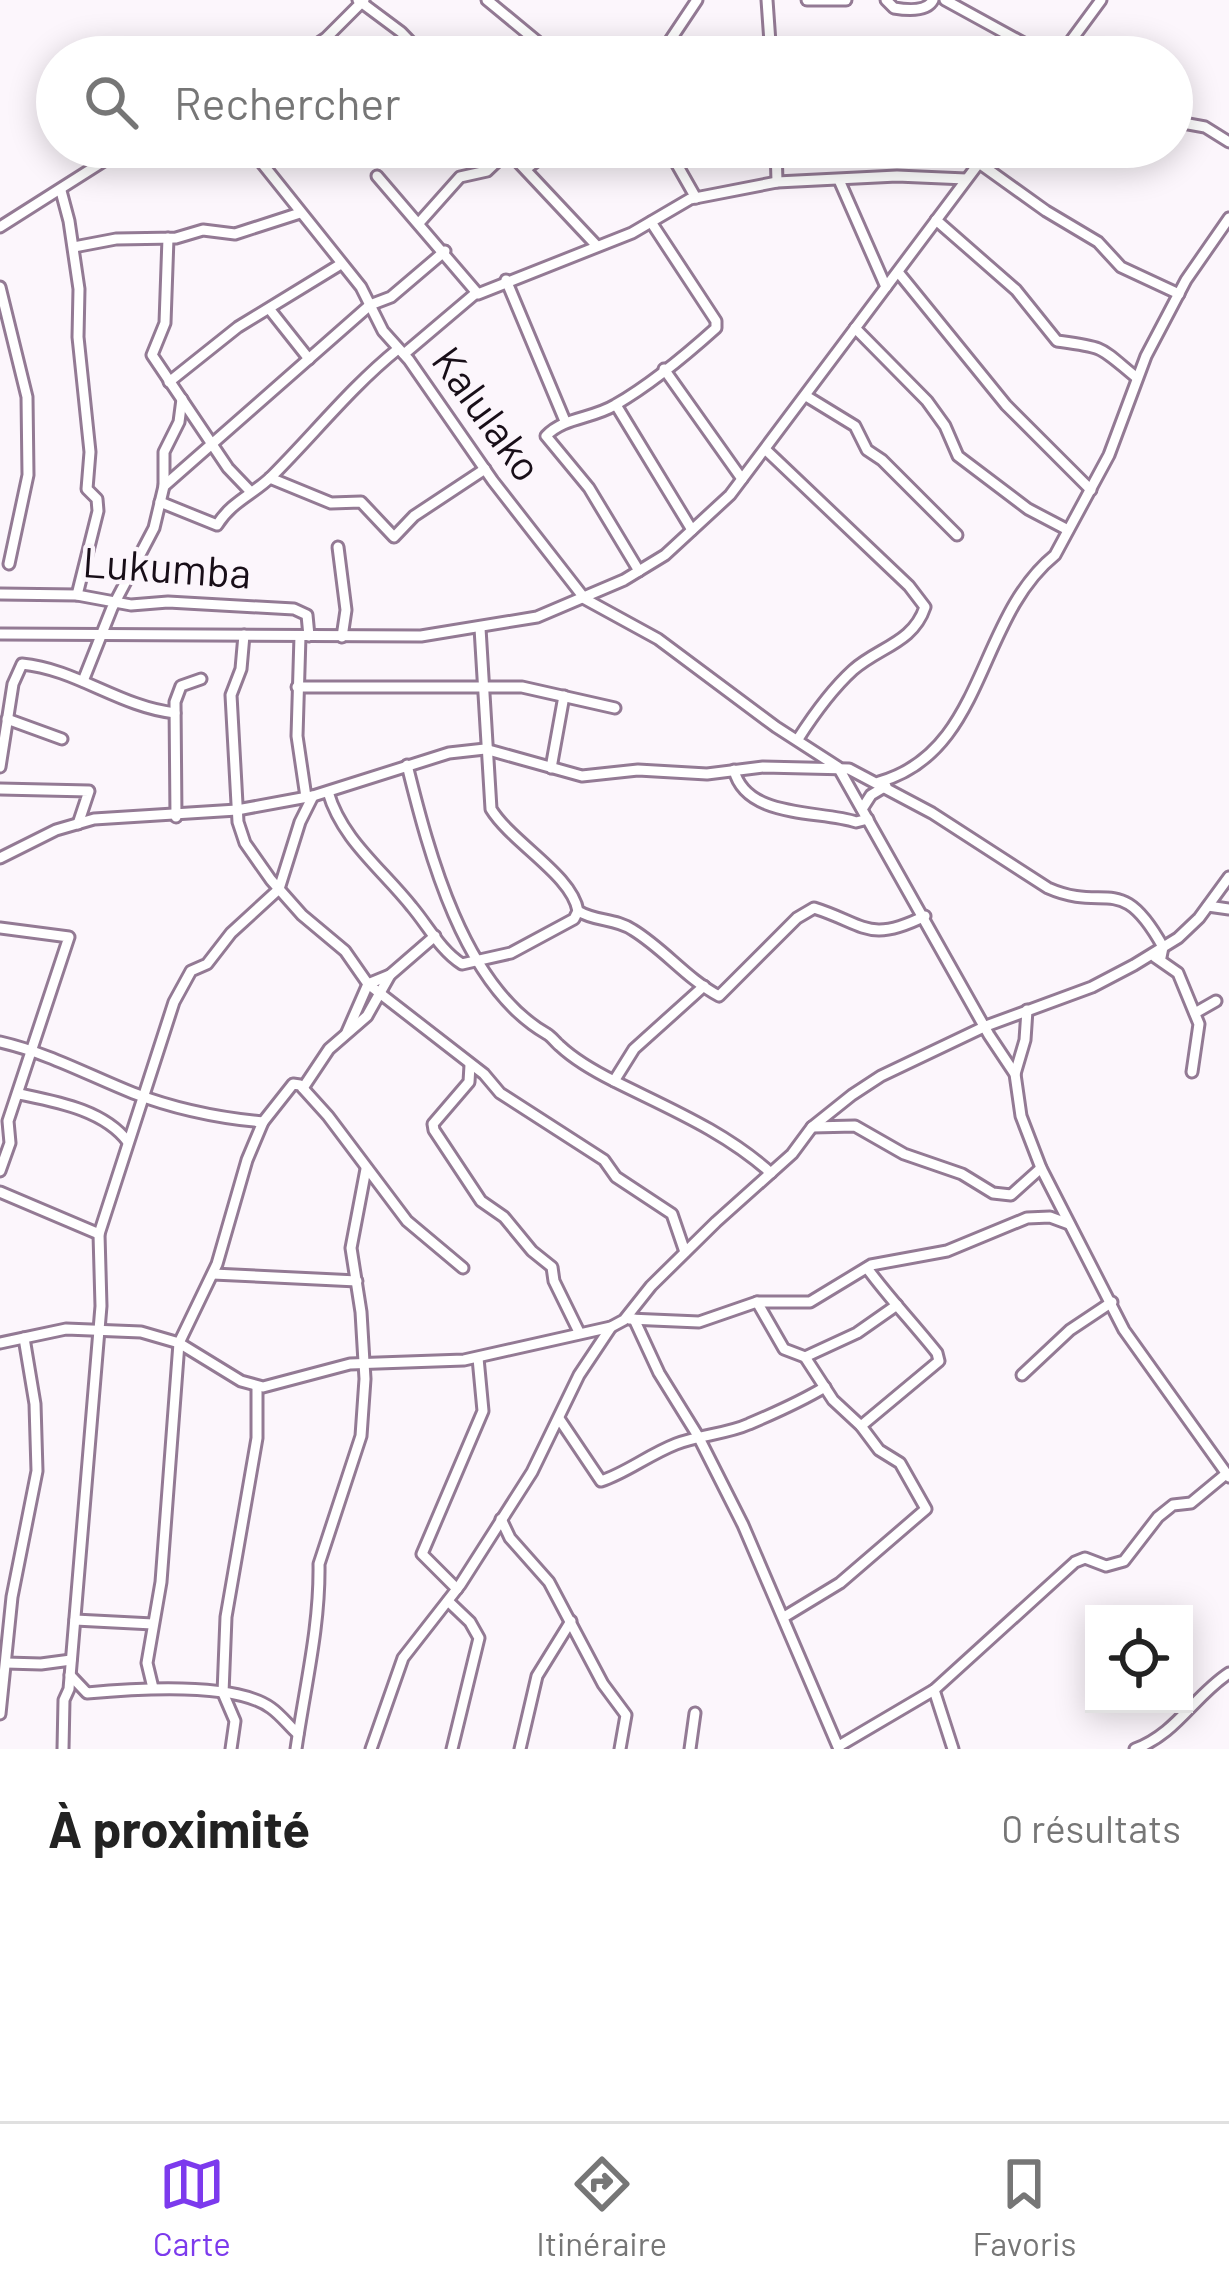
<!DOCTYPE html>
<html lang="fr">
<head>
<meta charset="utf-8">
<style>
  :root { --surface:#fff; --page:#f6f6f6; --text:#222; --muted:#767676; --line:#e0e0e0; --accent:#7c3aed }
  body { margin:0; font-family:Barlow,sans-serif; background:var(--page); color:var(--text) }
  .controls { position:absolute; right:36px; bottom:36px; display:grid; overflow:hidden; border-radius:0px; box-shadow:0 6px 30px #0003 }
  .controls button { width:108px; height:108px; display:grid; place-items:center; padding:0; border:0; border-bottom:3px solid var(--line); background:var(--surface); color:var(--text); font:60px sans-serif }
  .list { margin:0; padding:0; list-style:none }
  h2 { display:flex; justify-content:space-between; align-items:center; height:156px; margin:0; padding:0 48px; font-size:51px }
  h2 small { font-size:39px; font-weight:400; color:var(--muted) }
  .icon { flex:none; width:66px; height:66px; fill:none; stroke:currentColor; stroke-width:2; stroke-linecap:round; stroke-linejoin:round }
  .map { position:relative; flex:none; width:1229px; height:1749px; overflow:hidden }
  .search { position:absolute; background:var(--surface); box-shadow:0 6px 30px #0003; left:36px; right:36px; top:36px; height:132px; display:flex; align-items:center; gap:30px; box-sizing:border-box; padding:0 42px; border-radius:66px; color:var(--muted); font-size:45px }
  .sheet { height:372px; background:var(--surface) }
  nav { display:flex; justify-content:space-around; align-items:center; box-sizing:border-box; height:168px; border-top:3px solid var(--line); background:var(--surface); font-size:33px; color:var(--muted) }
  nav a { display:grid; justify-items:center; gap:6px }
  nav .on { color:var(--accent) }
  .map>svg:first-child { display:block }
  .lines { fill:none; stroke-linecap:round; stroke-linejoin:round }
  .minor-casing { stroke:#937a94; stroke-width:15 }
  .minor { stroke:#fff; stroke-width:9 }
  .labels { text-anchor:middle; stroke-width:9; stroke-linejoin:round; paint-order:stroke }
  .street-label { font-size:42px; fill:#180e18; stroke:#fcf6fc }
</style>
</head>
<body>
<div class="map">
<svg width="1229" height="1749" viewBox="0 0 1229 1749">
  <rect width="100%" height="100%" fill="#fcf6fc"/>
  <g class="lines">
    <!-- minor casing -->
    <g class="minor-casing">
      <g id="minor">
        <polyline points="358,0 401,32 425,57"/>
        <polyline points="487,0 556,57"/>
        <polyline points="767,0 771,57"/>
        <polyline points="807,0 846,0"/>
        <path d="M886,0l8,8c12,2 33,4 39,-8"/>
        <polyline points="945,0 1049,57"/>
        <polyline points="298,57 326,38 364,0"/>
        <polyline points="659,57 697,0"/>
        <polyline points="1059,57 1101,0"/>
        <polyline points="1172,121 1205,127 1229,142"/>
        <polyline points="249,147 361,287 383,331 409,360 493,481 585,599 658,639 776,727 838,767 989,1035 1015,1074 1021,1116 1041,1168 1124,1330 1229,1477"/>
        <polyline points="504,147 597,246"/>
        <polyline points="667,147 696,198"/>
        <polyline points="776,147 777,182"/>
        <polyline points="979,163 1046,211 1098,242 1121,267 1179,294"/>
        <polyline points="526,169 555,147"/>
        <polyline points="377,176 478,294 632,233 690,199 777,182 897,176 966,179"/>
        <polyline points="839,180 886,287"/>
        <polyline points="61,191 69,221 79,289 78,337 90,452 87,489 97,499 98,511 77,595"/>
        <path d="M936,220l80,70 41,51c50,7 41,5 80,37"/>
        <polyline points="419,223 460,177 487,171 508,151"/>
        <polyline points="0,227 126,147"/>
        <polyline points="168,238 165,323 152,355 228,468 250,491"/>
        <polyline points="74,247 116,239 176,238 203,230 235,234 300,213"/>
        <polyline points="898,272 1006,405 1091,490"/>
        <polyline points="506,280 565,421"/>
        <polyline points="0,287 27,397 28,475 9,564"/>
        <polyline points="271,311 309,359"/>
        <polyline points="855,328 927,401 945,426 958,456 1028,509 1068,530"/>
        <polyline points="404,354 476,293"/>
        <polyline points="664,369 742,479"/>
        <polyline points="169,382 238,327 341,264"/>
        <polyline points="806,396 855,426 867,450 882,460 957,535"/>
        <polyline points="616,405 692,530"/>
        <path d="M767,451l142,135 16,21c-12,36 -46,40 -72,63 -22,20 -39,44 -55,69"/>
        <polyline points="270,478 331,503 361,502 394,537 414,516 485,469"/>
        <polyline points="164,486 370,305 391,297 445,251"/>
        <path d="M160,502l57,23c15,-24 37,-31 55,-49 43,-43 79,-89 126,-127"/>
        <polyline points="338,547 346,610 342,637"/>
        <path d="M639,571l-50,-83 -43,-52c18,-19 46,-17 69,-31 35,-20 71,-50 101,-77v-7l-65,-99"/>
        <polyline points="0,594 77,595 131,605 168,602 294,609 307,615 309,636"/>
        <path d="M480,628l11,181c21,34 81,66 87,102 18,11 37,7 55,19 31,19 54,49 86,66l78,-78 17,-10c51,16 54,36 111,8"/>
        <polyline points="0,634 421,636 537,617 624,580 665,555 730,495 991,147"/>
        <polyline points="244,635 241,669 231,695 238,822 245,843 271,880 302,915 345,951 368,984 484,1074 500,1093 604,1160 616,1177 672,1214 685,1252"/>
        <polyline points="300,636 297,736 306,797"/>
        <polyline points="83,681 112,608 154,528 164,486 164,452 179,422 182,399"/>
        <polyline points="297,687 522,687 615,708"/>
        <polyline points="7,719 62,739"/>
        <path d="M407,765c22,88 56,221 140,269 4,2 9,9 13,12 15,14 36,26 54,35 56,28 110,50 157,92"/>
        <path d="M0,767l13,-83 9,-20c54,5 98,43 153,49"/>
        <polyline points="551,768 564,696"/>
        <path d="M734,770c12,49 86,40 122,52l12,-3"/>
        <path d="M879,782c107,-30 97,-163 176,-227l54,-100 37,-99 40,-76 43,-62"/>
        <polyline points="0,789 89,791 78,824"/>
        <path d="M328,792c14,48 54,77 84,115 16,19 29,44 50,57l49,-11 63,-34 4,-8"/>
        <polyline points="862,809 871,795 886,786"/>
        <polyline points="176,817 175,702 181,686 201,679"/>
        <path d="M0,858l56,-28 38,-11 143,-9 76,-14 136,-43 36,-4 97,27 56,-6 69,4 56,-7 86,2 83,44 116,75c59,26 72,-18 115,59l-2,10"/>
        <polyline points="1208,906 1229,909"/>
        <polyline points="0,928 69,937 8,1121 10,1143 0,1171"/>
        <polyline points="1155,957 1178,973 1199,1024 1192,1072"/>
        <polyline points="1195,1013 1216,1001"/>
        <polyline points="347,1032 368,984 390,975"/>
        <path d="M0,1042c48,11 88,33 133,51 42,16 85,25 130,29"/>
        <polyline points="470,1065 469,1082 433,1124 434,1130 481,1201 504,1217 532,1251 552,1267 554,1281 579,1332"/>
        <polyline points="1015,1074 1025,1040 1027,1010"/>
        <polyline points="614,1081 634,1049 704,986"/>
        <polyline points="303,1088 329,1049 367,1016 390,975 435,936"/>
        <path d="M19,1094c38,8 85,16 109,48"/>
        <polyline points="812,1127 855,1126 904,1154 962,1174 993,1193 1011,1195 1041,1168"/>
        <polyline points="0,1192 99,1234"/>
        <polyline points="213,1274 357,1281"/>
        <polyline points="757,1302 784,1349 805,1357 833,1400 861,1426 879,1450 900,1463 926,1509 840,1583 784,1617"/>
        <polyline points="629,1319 699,1322 757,1302 810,1302 871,1265 947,1251 1027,1218 1050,1217 1069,1224"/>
        <polyline points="634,1319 659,1373 698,1436 743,1525 839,1749"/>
        <polyline points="0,1343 66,1329 141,1332 179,1343 241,1381 263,1387 350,1364 464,1360 611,1327 624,1320 651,1286 716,1222 792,1154 812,1127 852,1095 881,1076 986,1026 1092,987 1134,965 1178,938 1199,918 1229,877"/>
        <polyline points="805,1357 857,1333 897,1305"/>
        <polyline points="1022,1375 1070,1330 1112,1302"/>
        <path d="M560,1420l41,61c25,-8 47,-26 75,-37 23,-9 51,-10 73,-20 26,-11 51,-22 76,-37"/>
        <path d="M861,1426l78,-65 -2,-8c-23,-29 -48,-55 -70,-85"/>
        <polyline points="501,1519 510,1538 549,1582 603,1684 626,1715 620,1749"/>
        <polyline points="457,1589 422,1554 483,1411 478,1358"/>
        <polyline points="448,1601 470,1622 479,1638 452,1749"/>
        <polyline points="75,1620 153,1624"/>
        <polyline points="6,1663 41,1664 71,1660"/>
        <path d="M70,1675l17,18c44,-4 147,-12 184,15 10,7 18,18 27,26"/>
        <polyline points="153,1688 147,1663 161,1582 179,1343 217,1264 247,1160 263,1122 293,1084 300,1085 328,1116 407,1221 463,1268"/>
        <polyline points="934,1690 953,1749"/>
        <polyline points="0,1714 12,1597 37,1471 35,1404 24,1338"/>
        <polyline points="839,1746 934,1690 1075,1562 1085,1558 1106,1566 1124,1561 1158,1517 1173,1505 1191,1503 1226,1474"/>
        <polyline points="63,1749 64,1700 69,1689 101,1306 99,1234 174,1002 191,971 207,964 231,933 279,889 300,822 313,796"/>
        <polyline points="231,1749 235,1721 223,1693 226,1617 257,1438 257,1387"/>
        <path d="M296,1749c9,-63 24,-122 23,-185l42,-128 4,-57 -4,-67 -10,-64 15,-79"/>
        <polyline points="371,1749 403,1658 460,1585 532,1472 579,1375 611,1327"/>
        <polyline points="520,1749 537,1676 571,1621"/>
        <polyline points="690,1749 695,1713"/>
        <path d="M1135,1749c41,-15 59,-53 94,-76"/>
      </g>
    </g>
    <!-- minor -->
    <use href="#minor" class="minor"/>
  </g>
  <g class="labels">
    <!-- street labels -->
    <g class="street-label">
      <text transform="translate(487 414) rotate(54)" y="15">Kalulako</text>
      <text transform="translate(167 568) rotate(4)" y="15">Lukumba</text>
    </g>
  </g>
</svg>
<div class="controls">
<button><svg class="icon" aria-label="locate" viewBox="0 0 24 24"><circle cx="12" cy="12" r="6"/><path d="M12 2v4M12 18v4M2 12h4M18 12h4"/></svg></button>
</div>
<div class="search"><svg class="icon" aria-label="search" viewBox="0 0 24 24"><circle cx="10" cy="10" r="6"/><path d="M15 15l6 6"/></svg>Rechercher</div>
</div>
<section class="sheet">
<h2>À proximité<small>0 résultats</small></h2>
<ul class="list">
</ul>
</section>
<nav>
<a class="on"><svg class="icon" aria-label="map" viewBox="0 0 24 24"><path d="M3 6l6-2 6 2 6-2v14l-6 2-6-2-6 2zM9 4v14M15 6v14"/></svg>Carte</a>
<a><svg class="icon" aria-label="directions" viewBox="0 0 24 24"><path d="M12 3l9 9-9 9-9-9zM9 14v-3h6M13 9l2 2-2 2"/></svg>Itinéraire</a>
<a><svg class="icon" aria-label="saved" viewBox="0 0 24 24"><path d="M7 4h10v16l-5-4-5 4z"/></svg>Favoris</a>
</nav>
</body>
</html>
